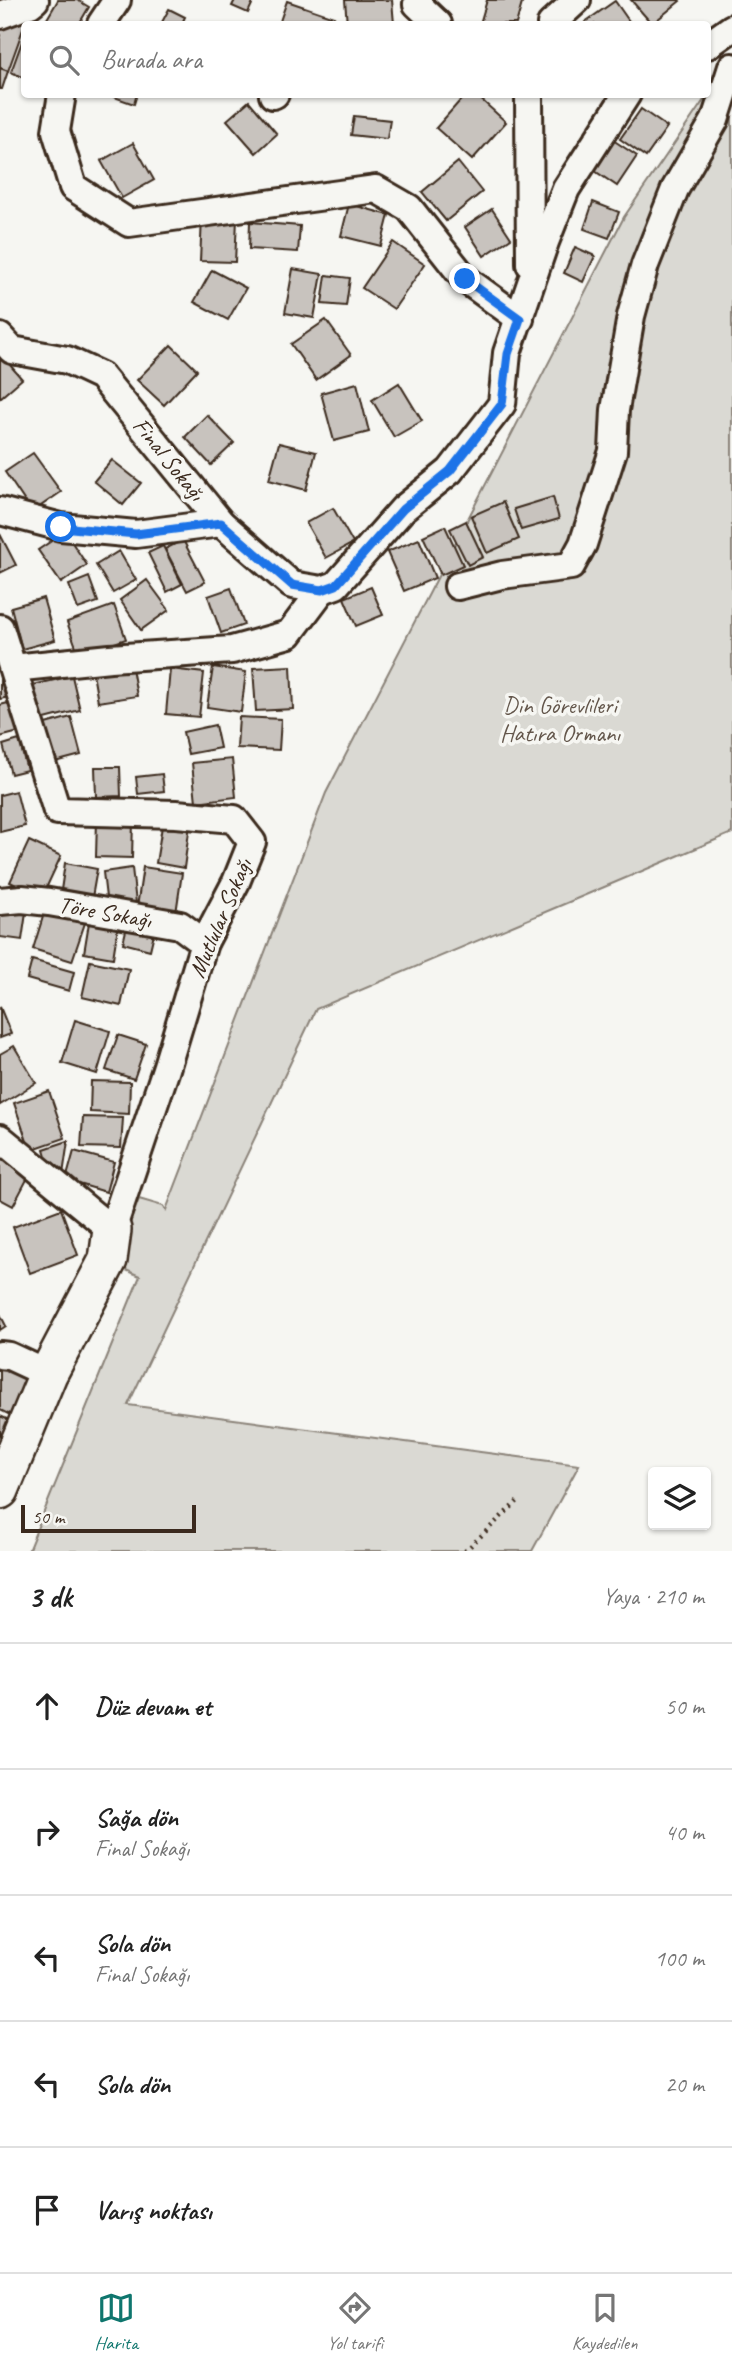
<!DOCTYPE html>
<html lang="tr">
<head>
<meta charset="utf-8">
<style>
  :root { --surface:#fff; --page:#f6f6f6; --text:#222; --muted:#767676; --line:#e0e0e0; --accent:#0f766e }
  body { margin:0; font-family:Caveat,sans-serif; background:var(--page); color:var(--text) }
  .controls { position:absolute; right:21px; bottom:21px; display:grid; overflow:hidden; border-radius:7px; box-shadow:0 2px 5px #0004 }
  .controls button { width:63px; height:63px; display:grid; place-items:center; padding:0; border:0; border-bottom:2px solid var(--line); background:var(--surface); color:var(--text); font:35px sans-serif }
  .scale { position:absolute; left:21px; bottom:18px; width:175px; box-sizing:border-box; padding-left:7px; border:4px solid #3b2a1e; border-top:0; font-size:19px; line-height:24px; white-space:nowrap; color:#3b2a1e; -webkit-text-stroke:5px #f6f6f2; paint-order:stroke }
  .stop { position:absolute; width:21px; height:21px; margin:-16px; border:5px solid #1a73e8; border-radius:50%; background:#fff }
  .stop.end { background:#1a73e8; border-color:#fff; box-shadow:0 2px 7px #0008 }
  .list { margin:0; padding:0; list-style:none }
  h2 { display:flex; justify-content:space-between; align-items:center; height:91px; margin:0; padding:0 28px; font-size:30px }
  h2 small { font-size:23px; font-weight:400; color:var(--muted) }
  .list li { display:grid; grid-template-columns:46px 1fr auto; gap:21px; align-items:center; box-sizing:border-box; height:126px; padding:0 28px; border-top:2px solid var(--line) }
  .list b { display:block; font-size:26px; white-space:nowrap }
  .list p { margin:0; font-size:23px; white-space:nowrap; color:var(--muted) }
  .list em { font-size:23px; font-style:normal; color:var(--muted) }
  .icon { flex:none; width:38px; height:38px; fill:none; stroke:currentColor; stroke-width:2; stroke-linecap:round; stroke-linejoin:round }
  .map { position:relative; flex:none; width:732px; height:1551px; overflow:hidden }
  .search { position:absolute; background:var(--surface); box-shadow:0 2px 5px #0004; left:21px; right:21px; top:21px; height:77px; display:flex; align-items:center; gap:18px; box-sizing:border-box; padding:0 24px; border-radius:7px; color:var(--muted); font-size:26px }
  .sheet { height:721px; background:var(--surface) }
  nav { display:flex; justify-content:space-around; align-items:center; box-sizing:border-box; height:98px; border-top:2px solid var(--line); background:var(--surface); font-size:19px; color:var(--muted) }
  nav a { display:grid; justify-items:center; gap:4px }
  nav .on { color:var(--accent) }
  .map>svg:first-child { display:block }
  .green { fill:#dad9d3; stroke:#8a8278; stroke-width:2 }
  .building { fill:#c8c3be; stroke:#3b2a1e; stroke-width:2 }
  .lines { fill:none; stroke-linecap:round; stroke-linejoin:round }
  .street-casing { stroke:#3b2a1e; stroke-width:32 }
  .secondary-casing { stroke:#3b2a1e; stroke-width:42 }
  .path { stroke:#3b2a1e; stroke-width:4.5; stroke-dasharray:2 5; stroke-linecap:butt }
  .street { stroke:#f6f6f2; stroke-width:26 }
  .secondary { stroke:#f6f6f2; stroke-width:37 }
  .route { stroke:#1a73e8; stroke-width:9 }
  .labels { text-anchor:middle; stroke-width:7; stroke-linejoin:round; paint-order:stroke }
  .street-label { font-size:24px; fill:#3b2a1e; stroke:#f6f6f2 }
  .park-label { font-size:24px; fill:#63564b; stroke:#f6f6f2 }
</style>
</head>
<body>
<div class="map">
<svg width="732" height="1551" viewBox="0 0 732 1551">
  <rect width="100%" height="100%" fill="#f6f6f2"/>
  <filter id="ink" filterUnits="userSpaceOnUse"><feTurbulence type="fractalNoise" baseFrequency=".0143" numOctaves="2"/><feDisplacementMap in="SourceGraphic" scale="14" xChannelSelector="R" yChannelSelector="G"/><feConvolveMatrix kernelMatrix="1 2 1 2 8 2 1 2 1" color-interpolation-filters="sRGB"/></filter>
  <g filter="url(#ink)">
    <!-- green -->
    <polygon class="green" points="732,59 732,833 316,1009 128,1405 579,1465 532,1551 28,1551 140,1276 114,1265 139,1199 163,1206 166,1210 326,793 624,217"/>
    <!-- building -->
    <g class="building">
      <polygon points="58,0 77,0 89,7 79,24 44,24"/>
      <polygon points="235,0 254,0 248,13 232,6"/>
      <polygon points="345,0 392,0 394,24 347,24"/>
      <polygon points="487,0 523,0 516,24 480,24"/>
      <polygon points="631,0 679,0 680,1 652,24"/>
      <polygon points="287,1 334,17 331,24 279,24"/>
      <polygon points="615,1 631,24 586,24 585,22"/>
      <polygon points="169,9 185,17 183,21 190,24 161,24"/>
      <polygon points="26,21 8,71 0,68 0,27"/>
      <polygon points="24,36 24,78 11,72"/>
      <polygon points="0,68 8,71 2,89 0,89"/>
      <polygon points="115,94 137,94 134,104 114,97"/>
      <polygon points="466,94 475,94 506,122 472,160 436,128"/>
      <polygon points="249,101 277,134 256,153 227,120"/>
      <polygon points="641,109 667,127 646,157 620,139"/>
      <polygon points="354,116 390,120 387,139 351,135"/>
      <polygon points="613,140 637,156 617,186 592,169"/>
      <polygon points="133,143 154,180 122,198 101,161"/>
      <polygon points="458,162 482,192 446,221 422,192"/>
      <polygon points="593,202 619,212 609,238 584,229"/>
      <polygon points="349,204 389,215 381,246 341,236"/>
      <polygon points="492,209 511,238 484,256 465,227"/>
      <polygon points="202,218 237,219 235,262 200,261"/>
      <polygon points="250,222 300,226 298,252 249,249"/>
      <polygon points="393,242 425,264 394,309 362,288"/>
      <polygon points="575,247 595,256 583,282 564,273"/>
      <polygon points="293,269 322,274 314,318 285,313"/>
      <polygon points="212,270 246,288 228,320 194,302"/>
      <polygon points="326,275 350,278 346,306 322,304"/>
      <polygon points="326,320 351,355 316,380 291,344"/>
      <polygon points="171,345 197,370 164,405 137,380"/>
      <polygon points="3,357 22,379 0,398 0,359"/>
      <polygon points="357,383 369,432 334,441 321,393"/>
      <polygon points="399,383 422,421 394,437 372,400"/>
      <polygon points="207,415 234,443 211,465 185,437"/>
      <polygon points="279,443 316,452 306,490 269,480"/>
      <polygon points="33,453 61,492 32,512 5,472"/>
      <polygon points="112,460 141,483 123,505 94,481"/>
      <polygon points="553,497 559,519 521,530 514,509"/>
      <polygon points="503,502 519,539 487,553 471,516"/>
      <polygon points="333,508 353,543 326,558 306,523"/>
      <polygon points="466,521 483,557 468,565 450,529"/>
      <polygon points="445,526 463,565 441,575 423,536"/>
      <polygon points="65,532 87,565 61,583 38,550"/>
      <polygon points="0,534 16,565 0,573"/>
      <polygon points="419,539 435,578 404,591 387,552"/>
      <polygon points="183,540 205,582 187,591 165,549"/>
      <polygon points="163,546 182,584 167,592 148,553"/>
      <polygon points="119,551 136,580 113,593 96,565"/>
      <polygon points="89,577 98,602 78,609 69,585"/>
      <polygon points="147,580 169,610 141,630 120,600"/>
      <polygon points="371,587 383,615 356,626 344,598"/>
      <polygon points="231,588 244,625 221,633 208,596"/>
      <polygon points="43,598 55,640 22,649 11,607"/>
      <polygon points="114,605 126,639 79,655 67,622"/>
      <polygon points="0,659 9,697 0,699"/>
      <polygon points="131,662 137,696 98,702 92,668"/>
      <polygon points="291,666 293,709 256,711 253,668"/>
      <polygon points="213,667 246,672 241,712 207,707"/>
      <polygon points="170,669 204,673 199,717 166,714"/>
      <polygon points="72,676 80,710 41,720 33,685"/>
      <polygon points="12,702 19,732 0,737 0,705"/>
      <polygon points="71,717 81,755 47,764 38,726"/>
      <polygon points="239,717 281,719 279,750 237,748"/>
      <polygon points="215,725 220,748 188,754 183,732"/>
      <polygon points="19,740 27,770 11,774 3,745"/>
      <polygon points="232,759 236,797 196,802 192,763"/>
      <polygon points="95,767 120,767 121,796 96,797"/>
      <polygon points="162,774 164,791 138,794 136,777"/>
      <polygon points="16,791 25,826 0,832 0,795"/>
      <polygon points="97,819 133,820 132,858 96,857"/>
      <polygon points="163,820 190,824 184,868 156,863"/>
      <polygon points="29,841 61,856 42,897 10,882"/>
      <polygon points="65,863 97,869 91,903 60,897"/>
      <polygon points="143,867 182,873 176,913 137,907"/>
      <polygon points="132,868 136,903 107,906 103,872"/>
      <polygon points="46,907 86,920 72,961 33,949"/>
      <polygon points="0,909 26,913 22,940 0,937"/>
      <polygon points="90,916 119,920 113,958 84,953"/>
      <polygon points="128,922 155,929 150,950 123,943"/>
      <polygon points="32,960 74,972 69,991 27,979"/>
      <polygon points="90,961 129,969 121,1006 82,997"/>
      <polygon points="0,1007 11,1034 0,1038"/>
      <polygon points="75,1020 110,1031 97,1074 62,1063"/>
      <polygon points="118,1035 146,1044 134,1079 106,1070"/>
      <polygon points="14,1046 36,1083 0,1105 0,1054"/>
      <polygon points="91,1081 130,1082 129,1114 90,1112"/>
      <polygon points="49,1091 65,1138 30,1150 14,1103"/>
      <polygon points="83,1117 123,1118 121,1148 81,1147"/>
      <polygon points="68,1141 62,1181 52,1176 44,1149"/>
      <polygon points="74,1151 114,1162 106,1192 66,1180"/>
      <polygon points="0,1154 32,1170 13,1206 0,1199"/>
      <polygon points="61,1209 78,1255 30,1273 13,1227"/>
      <polygon points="0,1314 6,1326 0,1330"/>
      <polygon points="0,1362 28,1374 10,1415 0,1410"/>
      <polygon points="0,1416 9,1420 0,1440"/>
    </g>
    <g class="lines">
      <!-- street casing -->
      <g class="street-casing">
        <g id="street">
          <polyline points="418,0 417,4 438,24"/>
          <polyline points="0,15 30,4 35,0"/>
          <polyline points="101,24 117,0"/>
          <polyline points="551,24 577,0"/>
          <polyline points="708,45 732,28"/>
          <polyline points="62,94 56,131 73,187 129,223 376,189 409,208 465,279 520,319"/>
          <polyline points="529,94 530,264"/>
          <polyline points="273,95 275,94"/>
          <polyline points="0,337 12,350 67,360 101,376 221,523 292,585 322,590 336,585 403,509 450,471 502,404 507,353 545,242 566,189 627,94"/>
          <polyline points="0,511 61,527 136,534 221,523"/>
          <polyline points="458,586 502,575 571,566 583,544 613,451 615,410 622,369 631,316 645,265 675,189 715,120 732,67"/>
          <polyline points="0,628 57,811 176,814 234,819 252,842 236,882 204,943 166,1069 112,1230 0,1138"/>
          <polyline points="13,668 110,658 232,650 289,634 322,590"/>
          <polyline points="0,901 22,899 49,902 180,925 204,943"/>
          <polyline points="0,1355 9,1356 48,1374"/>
        </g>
      </g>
      <!-- secondary casing -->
      <g class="secondary-casing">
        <polyline id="secondary" points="0,1490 48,1374 108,1260 112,1230"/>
      </g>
      <!-- path -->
      <polyline class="path" points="465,1551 519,1500"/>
      <!-- street -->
      <use href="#street" class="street"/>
      <!-- secondary -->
      <use href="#secondary" class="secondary"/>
    </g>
  </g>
  <g class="lines" filter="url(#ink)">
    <!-- route -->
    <polyline class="route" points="61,527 136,534 221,523 292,585 322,590 336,585 403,509 450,471 502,404 508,354 520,319 465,279"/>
  </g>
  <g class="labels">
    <!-- street labels -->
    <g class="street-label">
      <text transform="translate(169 459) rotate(51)" y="8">Final Sokağı</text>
      <text transform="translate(105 912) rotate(10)" y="8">Töre Sokağı</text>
      <text transform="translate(220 918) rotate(-67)" y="8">Mutlular Sokağı</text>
    </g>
    <!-- park labels -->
    <g class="park-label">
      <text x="560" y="713">Din Görevlileri<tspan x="560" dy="28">Hatıra Ormanı</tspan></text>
    </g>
  </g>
</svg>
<div class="controls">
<button><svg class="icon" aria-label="layers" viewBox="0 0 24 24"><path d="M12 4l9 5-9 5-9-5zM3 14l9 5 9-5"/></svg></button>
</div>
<div class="scale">50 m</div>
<div class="stop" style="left:61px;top:527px"></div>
<div class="stop end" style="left:465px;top:279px"></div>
<div class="search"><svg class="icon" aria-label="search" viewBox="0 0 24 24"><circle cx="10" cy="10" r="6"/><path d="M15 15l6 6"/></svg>Burada ara</div>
</div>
<section class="sheet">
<h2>3 dk<small>Yaya · 210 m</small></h2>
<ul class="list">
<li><svg class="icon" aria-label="ahead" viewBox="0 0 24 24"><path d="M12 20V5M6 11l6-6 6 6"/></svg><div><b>Düz devam et</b></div><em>50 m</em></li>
<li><svg class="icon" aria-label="right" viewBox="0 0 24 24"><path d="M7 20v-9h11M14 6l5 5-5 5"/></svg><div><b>Sağa dön</b><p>Final Sokağı</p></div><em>40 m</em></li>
<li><svg class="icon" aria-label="left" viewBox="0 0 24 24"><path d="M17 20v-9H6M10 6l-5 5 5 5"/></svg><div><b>Sola dön</b><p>Final Sokağı</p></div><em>100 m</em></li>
<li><svg class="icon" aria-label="left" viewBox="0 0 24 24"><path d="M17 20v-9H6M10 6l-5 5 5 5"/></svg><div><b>Sola dön</b></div><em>20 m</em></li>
<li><svg class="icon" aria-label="arrive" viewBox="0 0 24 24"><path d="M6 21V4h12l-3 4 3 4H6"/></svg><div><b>Varış noktası</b></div></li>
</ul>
</section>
<nav>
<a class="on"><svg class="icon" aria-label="map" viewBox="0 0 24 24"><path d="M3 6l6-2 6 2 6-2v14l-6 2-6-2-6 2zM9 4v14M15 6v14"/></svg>Harita</a>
<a><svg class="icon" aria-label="directions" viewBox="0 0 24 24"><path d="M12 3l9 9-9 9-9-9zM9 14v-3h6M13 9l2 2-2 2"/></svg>Yol tarifi</a>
<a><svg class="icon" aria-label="saved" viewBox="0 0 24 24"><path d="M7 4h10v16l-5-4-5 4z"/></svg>Kaydedilen</a>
</nav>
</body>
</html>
